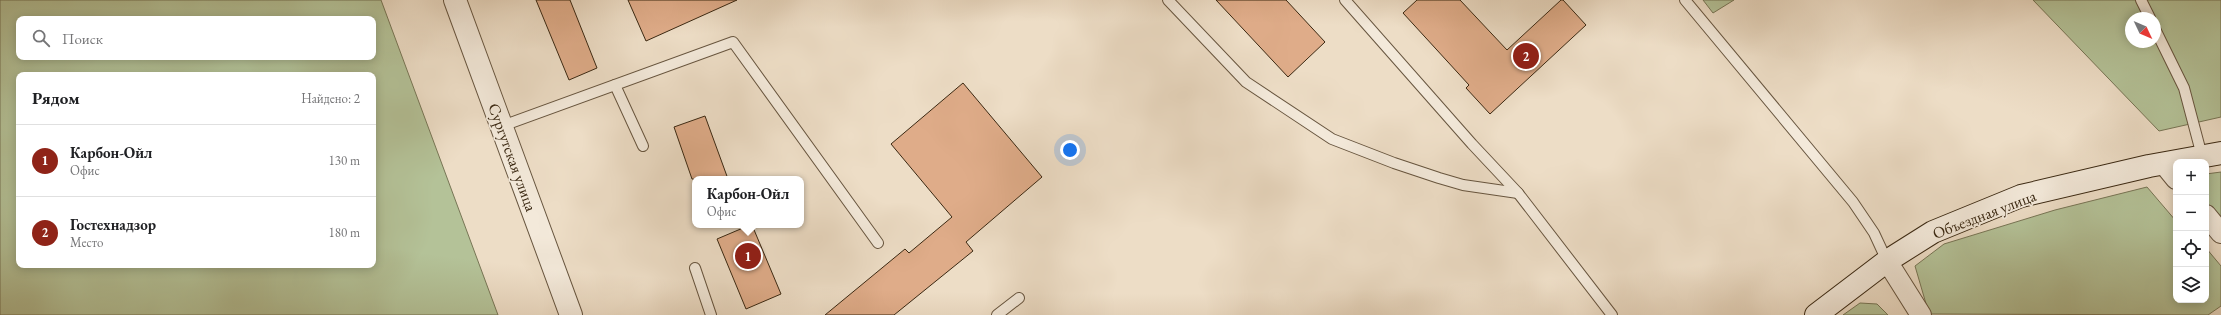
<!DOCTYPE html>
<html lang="ru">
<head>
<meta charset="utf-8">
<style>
  :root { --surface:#fff; --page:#f6f6f6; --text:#202124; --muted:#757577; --line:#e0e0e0; --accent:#8f2418 }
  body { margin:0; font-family:"EB Garamond",serif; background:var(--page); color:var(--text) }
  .controls { position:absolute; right:12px; bottom:12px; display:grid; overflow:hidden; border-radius:8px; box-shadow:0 2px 10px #0003 }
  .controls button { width:36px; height:36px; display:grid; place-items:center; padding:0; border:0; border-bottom:1px solid var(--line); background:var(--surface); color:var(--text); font:20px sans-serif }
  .compass { position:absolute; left:2125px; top:12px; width:36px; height:36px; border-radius:50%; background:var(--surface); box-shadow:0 2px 10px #0003; rotate:134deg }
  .you { position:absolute; left:1070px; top:150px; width:14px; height:14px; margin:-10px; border:3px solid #fff; border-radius:50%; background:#1a73e8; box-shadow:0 0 0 6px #1a73e833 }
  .badge { display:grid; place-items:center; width:26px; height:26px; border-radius:50%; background:var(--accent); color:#fff; font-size:13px; font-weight:700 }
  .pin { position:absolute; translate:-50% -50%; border:2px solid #fff; box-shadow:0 1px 4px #0006 }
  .popup { position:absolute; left:692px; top:176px; width:112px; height:52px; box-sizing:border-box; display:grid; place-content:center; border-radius:8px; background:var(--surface); filter:drop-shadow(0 1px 3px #0005); font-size:13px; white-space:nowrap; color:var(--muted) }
  .popup b { font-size:15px; color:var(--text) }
  .popup::after { content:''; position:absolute; left:50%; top:100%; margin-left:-8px; border:8px solid transparent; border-top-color:var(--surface) }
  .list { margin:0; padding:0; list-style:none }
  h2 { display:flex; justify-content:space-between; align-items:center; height:52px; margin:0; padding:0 16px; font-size:17px }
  h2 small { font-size:13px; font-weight:400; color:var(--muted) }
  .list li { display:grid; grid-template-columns:26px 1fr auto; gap:12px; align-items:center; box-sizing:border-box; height:72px; padding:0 16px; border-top:1px solid var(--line) }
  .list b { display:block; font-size:15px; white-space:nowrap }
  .list p { margin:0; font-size:13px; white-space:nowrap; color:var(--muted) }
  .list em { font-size:13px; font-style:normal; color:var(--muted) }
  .icon { flex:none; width:22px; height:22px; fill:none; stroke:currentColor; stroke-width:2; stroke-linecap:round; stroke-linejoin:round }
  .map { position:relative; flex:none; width:2221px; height:315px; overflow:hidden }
  .search { position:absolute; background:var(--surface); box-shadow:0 2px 10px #0003; left:16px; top:16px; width:360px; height:44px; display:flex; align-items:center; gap:10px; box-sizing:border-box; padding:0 14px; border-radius:8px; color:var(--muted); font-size:15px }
  .panel { position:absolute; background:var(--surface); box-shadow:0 2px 10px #0003; left:16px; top:72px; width:360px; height:196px; border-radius:8px }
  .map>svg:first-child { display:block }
  .green { fill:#b4c298; stroke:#777555; fill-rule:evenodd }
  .building { fill:#dfac89; stroke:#3a2812 }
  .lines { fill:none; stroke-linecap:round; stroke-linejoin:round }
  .service-casing { stroke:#67553f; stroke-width:12 }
  .minor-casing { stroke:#67553f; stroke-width:22 }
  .tertiary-casing { stroke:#67553f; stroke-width:24 }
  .secondary-casing { stroke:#3a2812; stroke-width:24 }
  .service { stroke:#f3e9da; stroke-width:10 }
  .minor { stroke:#f3e9da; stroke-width:20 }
  .tertiary { stroke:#f3e9da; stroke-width:22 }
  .secondary { stroke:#f3e9da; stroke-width:22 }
  .labels { text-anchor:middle; stroke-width:3.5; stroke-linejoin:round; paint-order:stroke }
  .street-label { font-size:16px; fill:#3a2812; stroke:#f3e9da }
</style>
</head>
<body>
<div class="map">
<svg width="2221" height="315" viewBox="0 0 2221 315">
  <rect width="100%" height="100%" fill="#edddc6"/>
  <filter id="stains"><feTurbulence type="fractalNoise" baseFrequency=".005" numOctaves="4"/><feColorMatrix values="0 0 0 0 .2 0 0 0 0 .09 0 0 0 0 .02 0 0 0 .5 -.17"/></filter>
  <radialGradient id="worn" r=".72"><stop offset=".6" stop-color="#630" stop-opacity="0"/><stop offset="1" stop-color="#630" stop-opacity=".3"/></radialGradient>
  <!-- green -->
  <g class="green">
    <path d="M0,0h381l117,315h-498zM19,19h354v38h-354zM19,75h354v190h-354z"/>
    <polygon points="1703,0 1734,0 1713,13"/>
    <path d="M2033,0h188v117l-62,14zM2131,18h24v24h-24z"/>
    <polygon points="2221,172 2221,221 2206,203 2206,174"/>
    <polygon points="2147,187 2176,221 2176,300 2206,300 2206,248 2221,266 2221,306 2208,315 1929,314 1915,266 1944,244 2055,210"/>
    <polygon points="1860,303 1877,304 1888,315 1843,315"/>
  </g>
  <!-- building -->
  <g class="building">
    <polygon points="536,0 570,0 597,68 569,80"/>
    <polygon points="628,0 737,0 646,41"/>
    <polygon points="1216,0 1286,0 1325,42 1288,77"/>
    <polygon points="1417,0 1460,0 1507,50 1561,0 1563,0 1586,25 1490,114 1466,88 1469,85 1403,13"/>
    <polygon points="963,83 1042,177 966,242 973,251 894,315 825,315 905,249 909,253 952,217 891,144"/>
    <polygon points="705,116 728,179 692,179 674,127"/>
    <polygon points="750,225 752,225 781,294 746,309 717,239"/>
  </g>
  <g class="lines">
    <!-- service casing -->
    <g class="service-casing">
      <g id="service">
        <polyline points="1168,0 1246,82 1332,139 1394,163 1439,178 1463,185 1518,193"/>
        <polyline points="1345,0 1472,144 1518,193 1612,315"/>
        <polyline points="1685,0 1853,202 1874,233 1887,261"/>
        <polyline points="2141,0 2150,18"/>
        <polyline points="2155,29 2184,88 2202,156"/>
        <polyline points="615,85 643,146"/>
        <polyline points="502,126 733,42 878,243"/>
        <polyline points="695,268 711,315"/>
        <polyline points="997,315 1019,298"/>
      </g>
    </g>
    <!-- minor casing -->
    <g class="minor-casing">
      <g id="minor">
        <polyline points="2163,163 2176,179"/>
        <polyline points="2206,215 2221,233"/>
        <polyline points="1887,261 1921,315"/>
      </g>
    </g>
    <!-- tertiary casing -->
    <g class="tertiary-casing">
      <polyline id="tertiary" points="455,0 571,315"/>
    </g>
    <!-- secondary casing -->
    <g class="secondary-casing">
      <polyline id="secondary" points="1816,315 1887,261 1933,232 2021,196 2149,166 2221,153"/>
    </g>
    <!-- service -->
    <use href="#service" class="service"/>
    <!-- minor -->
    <use href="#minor" class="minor"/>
    <!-- tertiary -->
    <use href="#tertiary" class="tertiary"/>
    <!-- secondary -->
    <use href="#secondary" class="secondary"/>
  </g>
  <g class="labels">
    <!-- street labels -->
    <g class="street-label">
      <text transform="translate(513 157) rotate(70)" y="6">Сургутская улица</text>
      <text transform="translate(1984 214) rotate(-21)" y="6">Объездная улица</text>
    </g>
  </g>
  <rect width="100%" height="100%" filter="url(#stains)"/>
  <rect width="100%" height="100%" fill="url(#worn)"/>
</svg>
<div class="controls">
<button>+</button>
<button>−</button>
<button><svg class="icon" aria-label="locate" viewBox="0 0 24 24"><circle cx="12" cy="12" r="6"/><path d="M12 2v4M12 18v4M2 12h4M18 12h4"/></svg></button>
<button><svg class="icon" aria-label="layers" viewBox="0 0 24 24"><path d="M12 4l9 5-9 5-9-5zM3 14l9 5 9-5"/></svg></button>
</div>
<svg class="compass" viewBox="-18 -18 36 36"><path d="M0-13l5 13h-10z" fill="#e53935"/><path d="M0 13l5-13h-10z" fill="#757577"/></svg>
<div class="you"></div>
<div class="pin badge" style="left:748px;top:256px">1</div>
<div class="popup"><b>Карбон-Ойл</b>Офис</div>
<div class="pin badge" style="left:1526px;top:56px">2</div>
<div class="search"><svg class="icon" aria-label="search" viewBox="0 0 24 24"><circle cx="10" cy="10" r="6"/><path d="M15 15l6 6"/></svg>Поиск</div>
<section class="panel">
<h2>Рядом<small>Найдено: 2</small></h2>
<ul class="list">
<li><span class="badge">1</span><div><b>Карбон-Ойл</b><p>Офис</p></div><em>130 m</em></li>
<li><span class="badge">2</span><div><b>Гостехнадзор</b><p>Место</p></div><em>180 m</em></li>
</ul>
</section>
</div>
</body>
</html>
